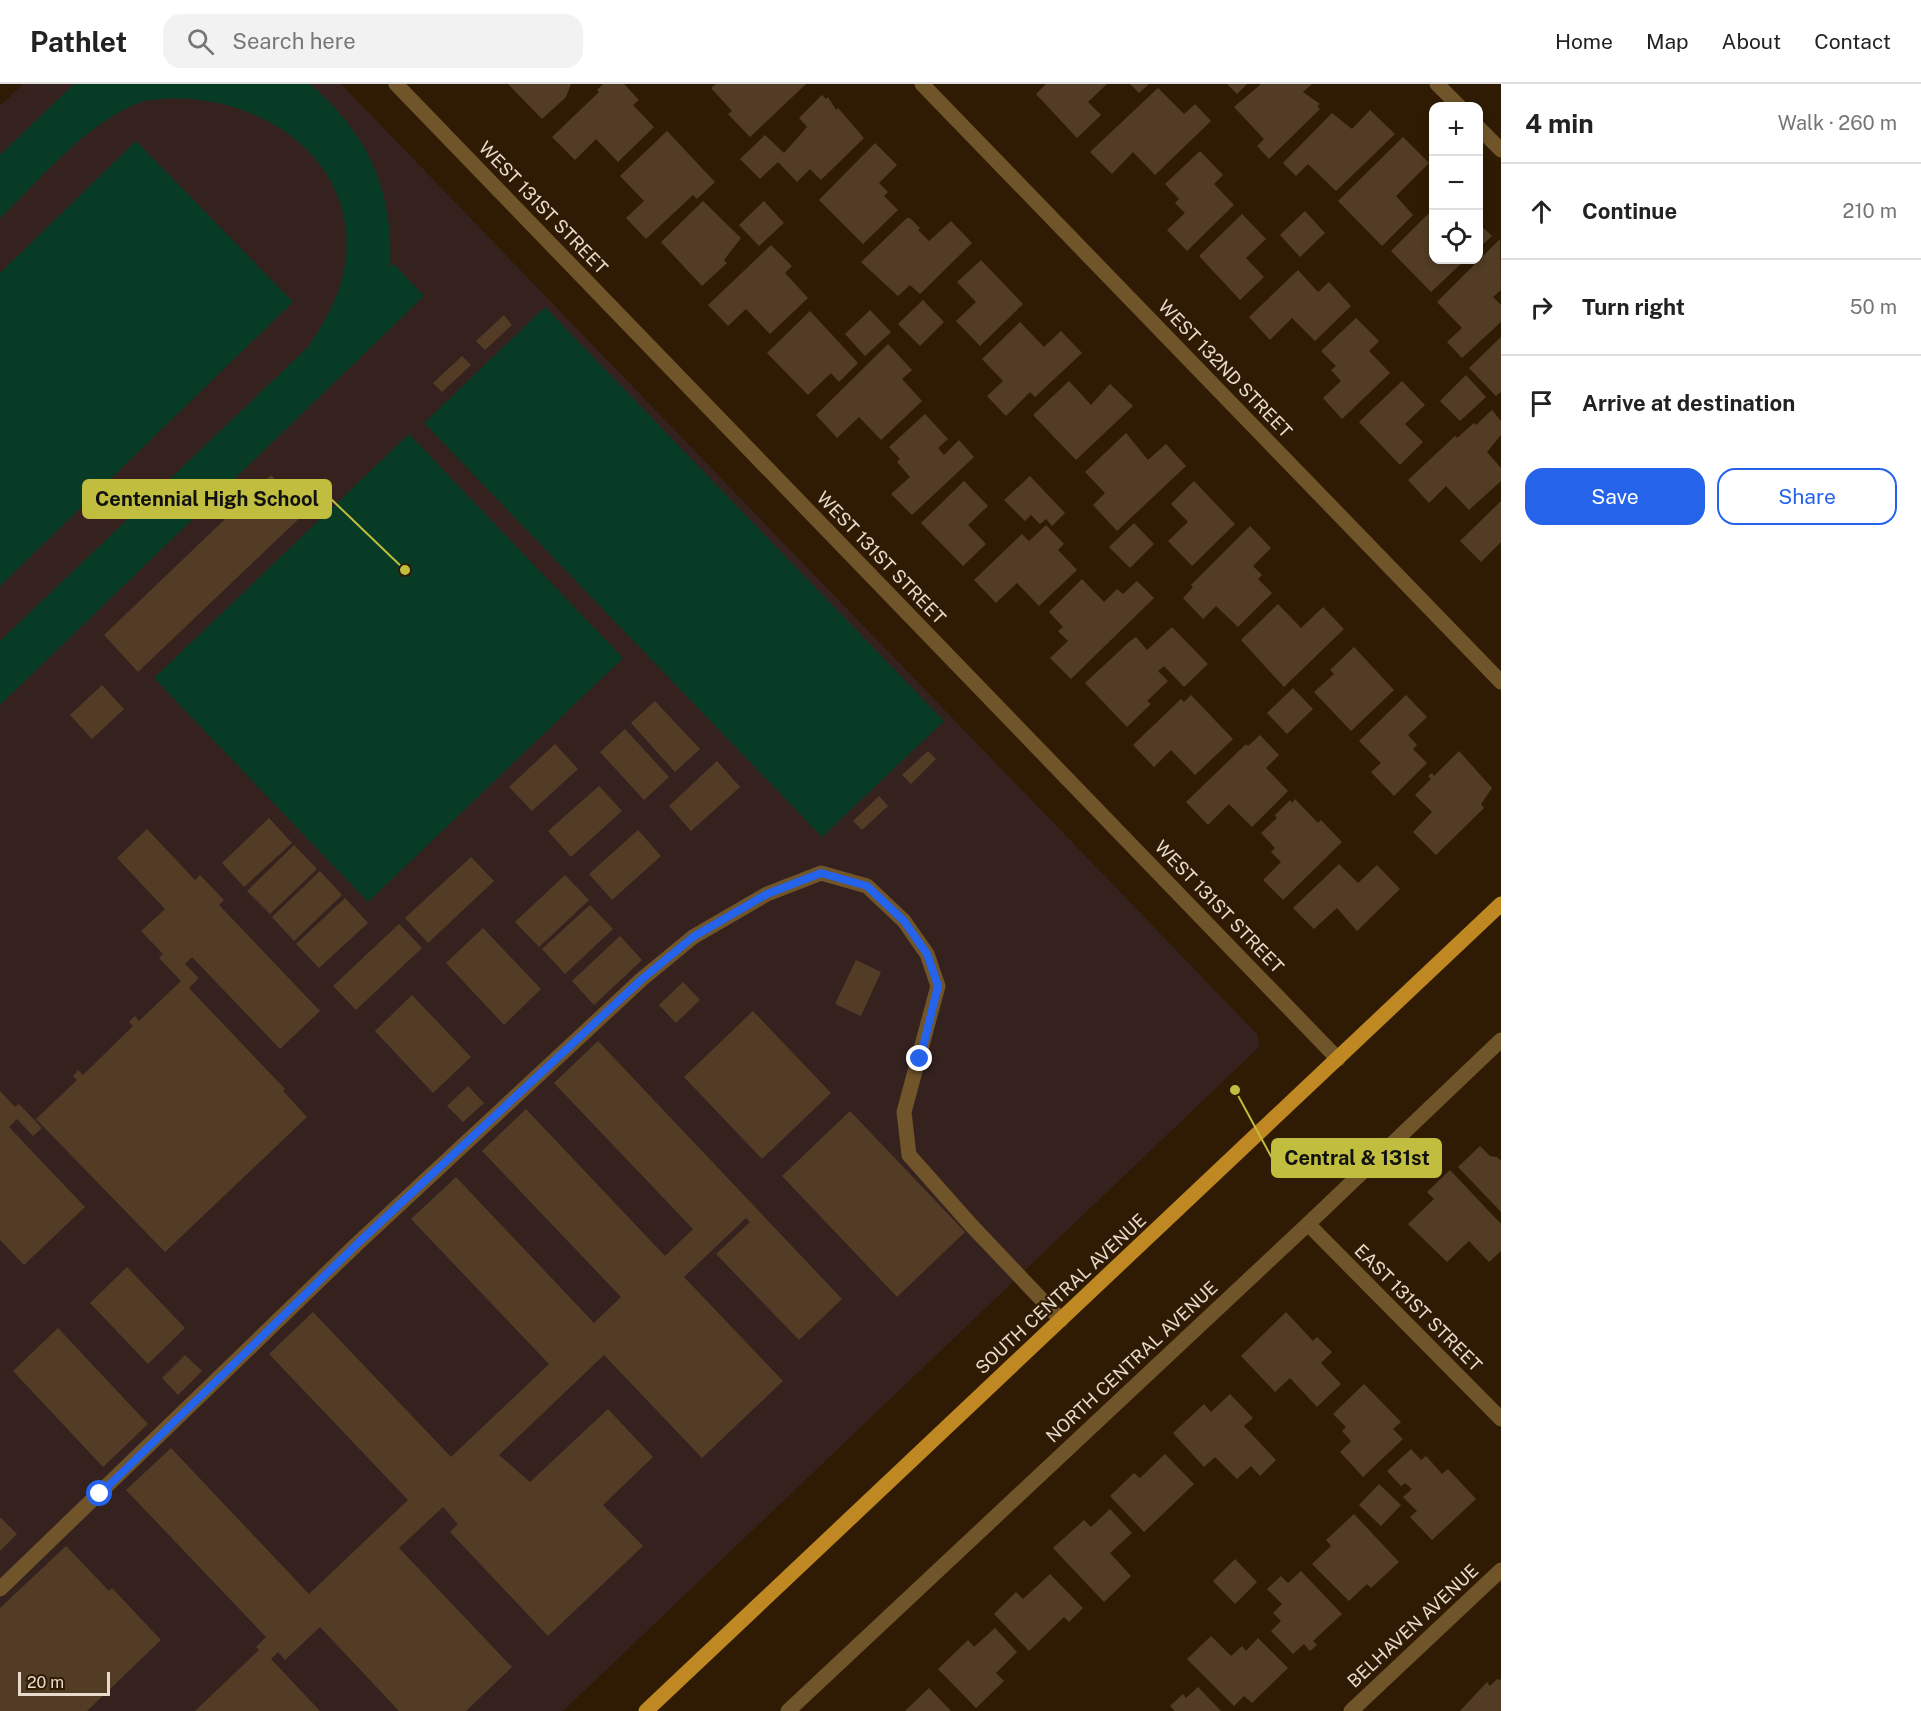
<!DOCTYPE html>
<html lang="en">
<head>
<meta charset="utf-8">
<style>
  :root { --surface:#fff; --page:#f2f2f2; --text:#222; --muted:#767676; --line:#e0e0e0; --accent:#2563eb }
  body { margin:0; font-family:"Public Sans",sans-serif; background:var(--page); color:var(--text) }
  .controls { position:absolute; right:18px; top:18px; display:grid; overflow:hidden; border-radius:12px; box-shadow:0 3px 9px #0003 }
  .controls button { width:54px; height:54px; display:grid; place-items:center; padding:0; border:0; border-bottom:2px solid var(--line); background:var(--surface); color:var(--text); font:30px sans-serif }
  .scale { position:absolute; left:18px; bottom:15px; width:92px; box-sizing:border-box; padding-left:6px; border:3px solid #e8dbcd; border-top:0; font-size:16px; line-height:21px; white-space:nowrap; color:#e8dbcd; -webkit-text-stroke:4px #2f1b04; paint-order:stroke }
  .stop { position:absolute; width:18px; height:18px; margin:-14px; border:4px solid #2563eb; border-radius:50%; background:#fff }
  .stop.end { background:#2563eb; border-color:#fff; box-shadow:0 2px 6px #0008 }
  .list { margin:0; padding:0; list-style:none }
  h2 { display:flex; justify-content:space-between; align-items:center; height:78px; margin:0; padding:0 24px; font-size:26px }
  h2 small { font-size:20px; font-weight:400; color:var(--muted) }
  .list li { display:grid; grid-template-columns:39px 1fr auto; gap:18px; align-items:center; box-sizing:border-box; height:96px; padding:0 24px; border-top:2px solid var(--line) }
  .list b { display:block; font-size:22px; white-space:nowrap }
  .list em { font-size:20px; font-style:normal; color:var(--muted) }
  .actions { display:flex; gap:12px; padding:18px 24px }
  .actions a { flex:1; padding:14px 0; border:2px solid var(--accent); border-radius:18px; text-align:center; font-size:21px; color:var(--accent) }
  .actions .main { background:var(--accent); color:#fff }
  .icon { flex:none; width:33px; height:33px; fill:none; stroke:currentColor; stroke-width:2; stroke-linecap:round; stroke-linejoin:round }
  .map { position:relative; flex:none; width:1501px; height:1627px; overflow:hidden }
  header { display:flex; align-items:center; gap:36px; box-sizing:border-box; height:84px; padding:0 30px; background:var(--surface); border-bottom:2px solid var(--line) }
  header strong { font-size:28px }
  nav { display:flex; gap:33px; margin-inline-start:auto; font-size:21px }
  .search { width:420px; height:54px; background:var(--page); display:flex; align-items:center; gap:15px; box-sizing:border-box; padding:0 21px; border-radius:18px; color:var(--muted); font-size:22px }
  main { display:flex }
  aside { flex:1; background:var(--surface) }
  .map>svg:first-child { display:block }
  .education { fill:#35221f }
  .green { fill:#083b25 }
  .building { fill:#523c25 }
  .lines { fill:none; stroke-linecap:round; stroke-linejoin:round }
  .service { stroke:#70552b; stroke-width:15 }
  .minor { stroke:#70552b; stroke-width:15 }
  .primary { stroke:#bf8822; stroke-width:15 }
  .route { stroke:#2563eb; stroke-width:8 }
  .labels { text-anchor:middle; stroke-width:4.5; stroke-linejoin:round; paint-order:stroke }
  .street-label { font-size:18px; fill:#e8dbcd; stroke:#2f1b04 }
  .leader { fill:none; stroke:#c1bd3f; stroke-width:2 }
  .callout-dot { fill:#c1bd3f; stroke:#2f1b04; stroke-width:2 }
  .callout { fill:#c1bd3f; stroke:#c1bd3f; stroke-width:2 }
  .callout-label { font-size:20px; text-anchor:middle; font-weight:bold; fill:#111 }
</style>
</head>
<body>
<header>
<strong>Pathlet</strong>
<div class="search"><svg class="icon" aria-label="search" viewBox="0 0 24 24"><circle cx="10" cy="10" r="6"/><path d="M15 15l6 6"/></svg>Search here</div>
<nav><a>Home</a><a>Map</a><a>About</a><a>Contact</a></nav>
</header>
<main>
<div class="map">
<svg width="1501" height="1627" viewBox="0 0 1501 1627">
  <rect width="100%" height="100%" fill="#2f1b04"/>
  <!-- education -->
  <polygon class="education" points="23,0 341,0 1257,950 1259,963 563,1627 0,1627 0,22"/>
  <!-- green -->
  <g class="green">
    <path d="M74,0h236c58,50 84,106 80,183l4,-3 30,32 -424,409v-64l308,-294c17,-26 33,-52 37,-83 16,-110 -97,-180 -201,-163 -58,21 -100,75 -144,117v-63z"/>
    <polygon points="136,57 293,218 0,502 0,189"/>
    <polygon points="545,223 944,637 822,753 424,339"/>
    <polygon points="409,350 623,574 368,818 154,594"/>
  </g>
  <!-- building -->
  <g class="building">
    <polygon points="508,0 571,0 566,13 542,35"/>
    <polygon points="603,0 624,0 639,16 633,21 654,43 618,78 596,55 575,76 552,53 599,8 597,6"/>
    <polygon points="716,0 806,0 750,53 728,30 732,27 711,4"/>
    <polygon points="1046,0 1107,0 1088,18 1101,31 1077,54 1036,10"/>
    <polygon points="1130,0 1149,0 1139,9"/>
    <polygon points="1227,0 1247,0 1237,10"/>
    <polygon points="1261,0 1312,0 1303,8 1320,20 1317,22 1320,25 1269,75 1257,62 1264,55 1234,23"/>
    <polygon points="1158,4 1184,30 1195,20 1211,37 1155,91 1133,68 1112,90 1090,68"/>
    <polygon points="822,11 826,15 828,13 836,26 838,24 864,54 821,96 810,85 797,98 778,78 760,95 740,75 765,51 784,69 807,43 799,34"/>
    <polygon points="1370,26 1395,50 1336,107 1308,80 1296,92 1283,79 1332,29 1352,45"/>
    <polygon points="667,47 715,98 697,115 693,111 646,155 626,134 644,117 620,92"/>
    <polygon points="1403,53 1429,79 1396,112 1413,131 1382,162 1338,117"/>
    <polygon points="875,59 897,81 879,99 888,108 884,112 898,126 863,160 819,116"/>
    <polygon points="1200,67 1223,91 1214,100 1234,121 1187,167 1167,146 1185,129 1175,119 1179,115 1165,100"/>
    <polygon points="703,117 741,154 724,176 727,179 702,202 661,158"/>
    <polygon points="764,117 784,139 759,162 739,141"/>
    <polygon points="1305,127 1325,149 1300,173 1280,151"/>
    <polygon points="1242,130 1266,155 1246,174 1264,193 1240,216 1199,172"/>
    <polygon points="1428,130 1434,136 1434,176 1465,176 1431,208 1391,167"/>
    <polygon points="907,134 910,134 920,144 918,146 929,157 951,137 972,159 920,210 910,201 898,212 861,178"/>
    <polygon points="1478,139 1492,152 1478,165"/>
    <polygon points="1500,155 1501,206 1493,213 1501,221 1501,238 1462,274 1447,258 1462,244 1437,218"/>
    <polygon points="771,161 792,182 785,189 808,214 770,250 746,225 728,242 708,221"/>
    <polygon points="981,176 1023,220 980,262 956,237 976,218 957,198"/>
    <polygon points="1298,186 1318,208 1329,198 1351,222 1315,257 1292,234 1270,256 1249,233"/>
    <polygon points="923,216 944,238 920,262 898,240"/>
    <polygon points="870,226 891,248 865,272 845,250"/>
    <polygon points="810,227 858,279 839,298 831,289 808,311 767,269"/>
    <polygon points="504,231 512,241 485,266 476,257"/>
    <polygon points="1356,234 1379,257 1369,267 1390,289 1342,335 1323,314 1341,297 1331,286 1336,282 1321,267"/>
    <polygon points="1020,238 1044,263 1061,247 1082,269 1035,313 1030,308 1006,332 987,312 1003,297 982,275"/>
    <polygon points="1501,253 1501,308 1496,312 1469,284"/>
    <polygon points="888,260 912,286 902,295 922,317 881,356 859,333 837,354 816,331"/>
    <polygon points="462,272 471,281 442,308 433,299"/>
    <polygon points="1466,291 1486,313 1460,337 1440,317"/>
    <polygon points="1069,297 1091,321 1110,300 1133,322 1076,376 1033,331"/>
    <polygon points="1402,297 1425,321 1405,340 1423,358 1400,381 1359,338"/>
    <polygon points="1492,326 1501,337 1501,351 1487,368 1501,384 1501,397 1469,426 1446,402 1429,419 1408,396 1455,352 1457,354 1474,339 1476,341"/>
    <polygon points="925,330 948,355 938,364 944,371 959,356 974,373 912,431 891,410 910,393 897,378 900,375 889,363"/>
    <polygon points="1126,349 1148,376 1166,360 1186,382 1117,447 1093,421 1105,409 1085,388"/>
    <polygon points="271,391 306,428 138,588 104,551"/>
    <polygon points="1030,392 1065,429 1052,442 1046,435 1040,440 1031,431 1025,437 1004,416"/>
    <polygon points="964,397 988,422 968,441 986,460 963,482 921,439"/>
    <polygon points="1194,397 1235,440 1192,482 1168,457 1188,438 1171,420"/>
    <polygon points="1501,417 1501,458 1481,478 1460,457"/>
    <polygon points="1134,439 1154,460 1130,484 1109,463"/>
    <polygon points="1046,441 1064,460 1058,466 1077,486 1039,522 1017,499 996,519 974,496 1022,450 1029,457"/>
    <polygon points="1250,442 1271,464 1253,482 1262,491 1258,495 1272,509 1238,543 1216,522 1203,535 1183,514 1193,503 1191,501"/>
    <polygon points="1082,495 1104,518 1117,505 1123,510 1137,497 1154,514 1071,595 1050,574 1068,557 1058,547 1063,543 1049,528"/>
    <polygon points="1278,520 1301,544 1323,523 1344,545 1284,603 1241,556"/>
    <polygon points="1172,543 1208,580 1184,603 1164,582 1158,587 1168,597 1147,617 1151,620 1127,643 1085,599 1129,558 1136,553 1147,566"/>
    <polygon points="1354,563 1394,606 1351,647 1314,608 1334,590 1330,586"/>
    <polygon points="102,601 124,625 92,655 70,631"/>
    <polygon points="1293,604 1313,625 1287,650 1267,629"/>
    <polygon points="1191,611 1233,655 1195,691 1171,666 1154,683 1133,661 1181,615 1184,618"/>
    <polygon points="1406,611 1427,633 1408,651 1417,661 1413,665 1427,679 1394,712 1371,688 1381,679 1359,657"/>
    <polygon points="655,617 700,665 675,688 631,639"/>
    <polygon points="625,645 669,693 644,716 600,668"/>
    <polygon points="1260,651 1279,671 1266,684 1288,707 1252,743 1229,720 1208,741 1186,718 1246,660 1248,662"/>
    <polygon points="555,660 578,685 532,727 509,703"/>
    <polygon points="928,667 936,675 911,700 902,691"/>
    <polygon points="1459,667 1492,704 1481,720 1484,724 1436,771 1413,748 1432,728 1415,711 1431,695 1428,692 1432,689 1434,692"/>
    <polygon points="717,677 740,703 691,747 669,722"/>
    <polygon points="599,702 622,727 571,773 548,747"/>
    <polygon points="879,712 888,722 862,746 853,737"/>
    <polygon points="1295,715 1318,739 1321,736 1342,758 1283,816 1263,796 1281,778 1271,768 1275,764 1261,749 1277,734 1275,731 1290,716 1292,719"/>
    <polygon points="269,734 292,759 244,803 222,779"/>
    <polygon points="147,745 195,796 200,791 224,816 219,821 320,927 280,965 192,873 185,880 199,894 189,904 285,1005 283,1007 307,1033 165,1168 36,1035 77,996 73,992 78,986 83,991 133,942 129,938 135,932 139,937 181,897 159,874 163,870 141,847 165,825 117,774"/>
    <polygon points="638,746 661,772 612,816 589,790"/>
    <polygon points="294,761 317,785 270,830 247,807"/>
    <polygon points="471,773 494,797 428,859 405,834"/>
    <polygon points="1339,780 1358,799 1377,781 1400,805 1357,847 1337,824 1314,845 1293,824"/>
    <polygon points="320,787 342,811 294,857 272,833"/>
    <polygon points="565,791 589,816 539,863 515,838"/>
    <polygon points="345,814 368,839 319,884 296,860"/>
    <polygon points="590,821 613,845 565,890 542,865"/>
    <polygon points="399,840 422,864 356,926 333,902"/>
    <polygon points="483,844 541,905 504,941 446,879"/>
    <polygon points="620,852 642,876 594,921 572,897"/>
    <polygon points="856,876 881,888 861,932 835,920"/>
    <polygon points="683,898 700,916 676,939 659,921"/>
    <polygon points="412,911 471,973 433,1009 375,947"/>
    <polygon points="753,927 831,1009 762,1075 684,993"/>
    <polygon points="598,957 842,1215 799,1256 716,1170 750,1138 746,1134 684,1193 783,1297 702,1374 604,1271 499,1371 530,1398 608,1325 653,1373 603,1421 643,1462 548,1552 450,1448 458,1440 443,1423 399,1464 512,1583 466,1627 399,1627 320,1543 285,1576 278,1568 271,1575 320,1627 195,1627 259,1566 256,1563 266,1553 126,1406 171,1364 309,1510 408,1416 269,1270 313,1228 451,1373 549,1280 411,1135 456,1093 594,1239 621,1213 482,1067 526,1025 665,1172 693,1145 554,999"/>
    <polygon points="468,1002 484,1019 463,1038 447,1022"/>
    <polygon points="0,1007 15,1023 19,1020 42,1044 33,1052 17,1035 9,1043 85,1123 24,1181 0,1156"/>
    <polygon points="850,1027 965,1148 897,1213 782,1092"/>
    <polygon points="1480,1062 1490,1072 1497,1073 1501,1077 1501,1128 1458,1083"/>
    <polygon points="1450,1086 1501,1140 1501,1167 1489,1178 1469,1157 1447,1178 1408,1140 1434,1115 1427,1108"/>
    <polygon points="127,1183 185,1244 148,1280 90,1219"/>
    <polygon points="1286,1228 1313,1257 1317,1253 1332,1268 1321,1279 1341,1300 1317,1323 1290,1294 1275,1308 1241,1272"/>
    <polygon points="58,1244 148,1340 103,1383 13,1287"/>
    <polygon points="185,1271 202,1287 178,1311 162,1294"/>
    <polygon points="1364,1300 1401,1338 1393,1345 1403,1355 1363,1393 1340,1368 1351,1357 1342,1347 1346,1343 1333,1330"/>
    <polygon points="1230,1310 1253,1334 1244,1342 1276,1376 1260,1392 1251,1382 1237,1395 1215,1373 1204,1383 1173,1349 1204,1320 1211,1328"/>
    <polygon points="1411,1365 1421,1376 1426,1372 1442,1390 1448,1385 1476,1415 1432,1456 1410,1433 1417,1427 1403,1413 1412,1405 1405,1399 1401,1402 1387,1387"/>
    <polygon points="1165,1370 1194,1400 1144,1448 1110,1412 1134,1389 1140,1394"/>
    <polygon points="1379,1400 1401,1421 1381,1442 1359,1421"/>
    <polygon points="1110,1425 1132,1449 1110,1469 1131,1492 1104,1518 1053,1464 1084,1436 1091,1443"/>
    <polygon points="1354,1430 1399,1478 1371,1504 1367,1500 1349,1517 1312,1480 1331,1462 1326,1456"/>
    <polygon points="0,1433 17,1450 0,1467"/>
    <polygon points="66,1462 109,1507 112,1504 161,1556 87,1627 0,1627 0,1524"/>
    <polygon points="1235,1475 1257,1498 1235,1520 1213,1497"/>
    <polygon points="1301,1487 1342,1530 1313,1557 1317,1561 1310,1567 1304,1560 1293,1570 1271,1547 1281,1537 1273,1529 1282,1520 1267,1505 1281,1492 1288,1499"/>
    <polygon points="1050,1490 1083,1524 1069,1538 1064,1533 1029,1567 994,1530 1016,1508 1023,1515"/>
    <polygon points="995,1544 1017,1568 996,1589 1004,1597 976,1624 938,1585 968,1556 974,1563"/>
    <polygon points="1211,1552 1231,1572 1242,1562 1246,1567 1258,1554 1288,1584 1252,1619 1244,1612 1234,1622 1187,1575"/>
    <polygon points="1497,1595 1501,1596 1501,1627 1460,1627 1487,1598 1490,1602"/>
    <polygon points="1198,1603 1221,1627 1175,1627 1170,1622 1183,1610 1186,1614"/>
    <polygon points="929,1604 951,1627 905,1627"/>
  </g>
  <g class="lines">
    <!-- service -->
    <polyline class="service" points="0,1505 358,1159 642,895 693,853 767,810 821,789 867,802 904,837 927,870 938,902 904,1028 909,1071 971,1141 1061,1236"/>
    <!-- minor -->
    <g class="minor">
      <polyline points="396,0 1338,975"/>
      <polyline points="922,0 1501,598"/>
      <polyline points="1437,0 1459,22"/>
      <polyline points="1478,43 1501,66"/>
      <polyline points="1308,1140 1501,1335"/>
      <polyline points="788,1627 1308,1140 1501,956"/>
      <polyline points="1351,1627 1501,1486"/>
    </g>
    <!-- primary -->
    <polyline class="primary" points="646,1627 1501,820"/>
  </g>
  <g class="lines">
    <!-- route -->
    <polyline class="route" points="100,1410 358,1159 642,895 693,853 767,810 821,789 867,802 904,837 927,870 938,902 920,975"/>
  </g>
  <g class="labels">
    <!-- street labels -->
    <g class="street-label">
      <text transform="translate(543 124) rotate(46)" y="6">WEST 131ST STREET</text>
      <text transform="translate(1225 285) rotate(46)" y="6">WEST 132ND STREET</text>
      <text transform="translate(881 474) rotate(46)" y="6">WEST 131ST STREET</text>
      <text transform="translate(1219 823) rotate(46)" y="6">WEST 131ST STREET</text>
      <text transform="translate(1061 1210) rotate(-43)" y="6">SOUTH CENTRAL AVENUE</text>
      <text transform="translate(1418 1224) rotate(45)" y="6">EAST 131ST STREET</text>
      <text transform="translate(1132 1278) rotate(-43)" y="6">NORTH CENTRAL AVENUE</text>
      <text transform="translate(1413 1542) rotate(-43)" y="6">BELHAVEN AVENUE</text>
    </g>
  </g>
  <!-- callouts -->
  <path class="leader" d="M405 486L331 415M1235 1006L1272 1074"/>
  <g class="callout-dot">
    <circle cx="405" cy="486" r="6"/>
    <circle cx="1235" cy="1006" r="6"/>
  </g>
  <g class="callout">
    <rect x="83" y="396" width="248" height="38" rx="6"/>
    <rect x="1272" y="1055" width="169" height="38" rx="6"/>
  </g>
  <g class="callout-label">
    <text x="207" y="422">Centennial High School</text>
    <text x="1357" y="1081">Central &amp; 131st</text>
  </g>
</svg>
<div class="controls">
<button>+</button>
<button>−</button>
<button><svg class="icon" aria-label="locate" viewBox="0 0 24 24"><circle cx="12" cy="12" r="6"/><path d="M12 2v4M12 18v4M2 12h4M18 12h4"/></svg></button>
</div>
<div class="scale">20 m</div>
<div class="stop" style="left:100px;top:1410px"></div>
<div class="stop end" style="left:920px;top:975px"></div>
</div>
<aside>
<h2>4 min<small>Walk · 260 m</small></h2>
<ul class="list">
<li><svg class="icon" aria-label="ahead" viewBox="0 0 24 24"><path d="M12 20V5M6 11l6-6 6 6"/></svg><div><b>Continue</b></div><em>210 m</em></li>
<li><svg class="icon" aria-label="right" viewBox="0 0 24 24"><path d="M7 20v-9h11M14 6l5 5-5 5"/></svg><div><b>Turn right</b></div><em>50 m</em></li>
<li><svg class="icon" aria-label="arrive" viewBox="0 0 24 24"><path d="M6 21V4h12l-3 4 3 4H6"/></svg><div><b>Arrive at destination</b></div></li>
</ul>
<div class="actions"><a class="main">Save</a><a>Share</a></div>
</aside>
</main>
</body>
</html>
